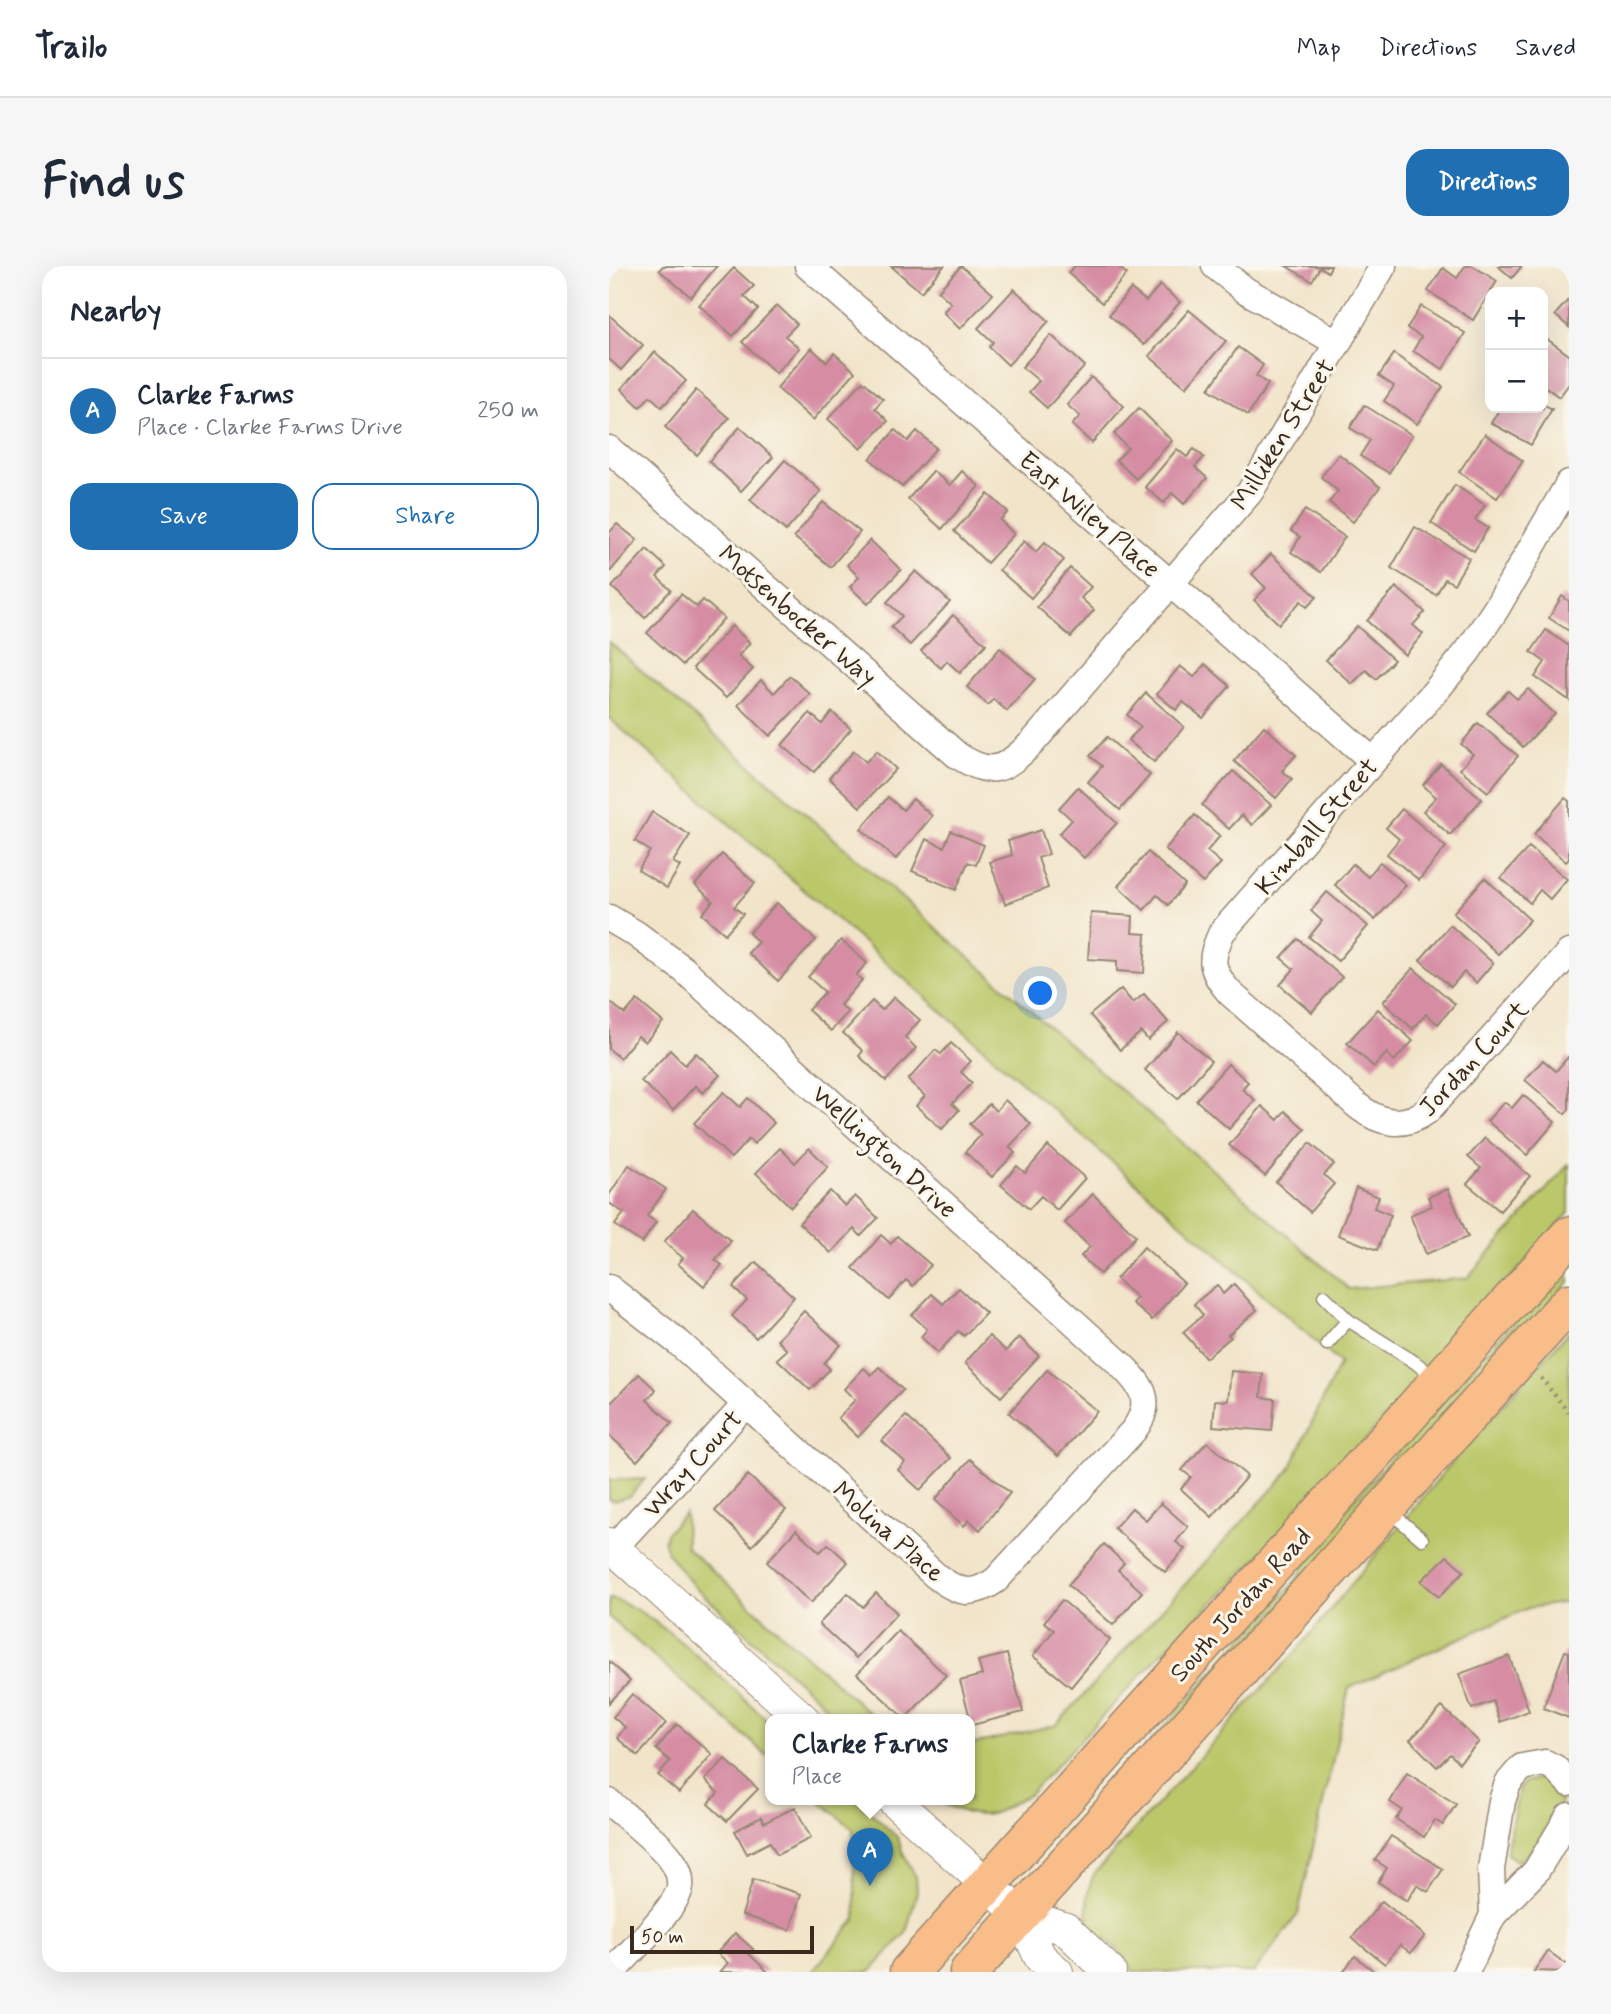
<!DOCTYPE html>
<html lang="en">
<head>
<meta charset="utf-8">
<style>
  :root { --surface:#fff; --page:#f6f6f7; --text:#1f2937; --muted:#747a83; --line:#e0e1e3; --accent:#1f6fb2 }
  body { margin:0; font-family:Mynerve,sans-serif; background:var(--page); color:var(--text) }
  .controls { position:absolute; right:21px; top:21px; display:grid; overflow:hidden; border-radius:14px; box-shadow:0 7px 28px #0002 }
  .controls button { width:63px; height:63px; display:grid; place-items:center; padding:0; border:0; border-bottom:2px solid var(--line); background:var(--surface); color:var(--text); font:35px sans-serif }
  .scale { position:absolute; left:21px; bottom:18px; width:184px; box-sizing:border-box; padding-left:7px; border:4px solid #3b2a1e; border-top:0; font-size:19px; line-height:24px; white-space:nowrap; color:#3b2a1e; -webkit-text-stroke:5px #fbf7ec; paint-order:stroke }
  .you { position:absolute; left:432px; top:728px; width:24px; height:24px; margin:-18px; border:5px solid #fff; border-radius:50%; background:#1a73e8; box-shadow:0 0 0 10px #1a73e833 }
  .badge { display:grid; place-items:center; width:46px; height:46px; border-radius:50%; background:var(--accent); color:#fff; font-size:23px; font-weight:700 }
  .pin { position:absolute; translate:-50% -58px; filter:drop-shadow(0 2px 4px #0008) }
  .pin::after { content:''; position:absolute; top:37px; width:24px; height:21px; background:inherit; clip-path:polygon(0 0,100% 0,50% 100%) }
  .popup { position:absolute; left:156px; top:1448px; width:210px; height:91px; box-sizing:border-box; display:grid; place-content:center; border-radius:14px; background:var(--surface); filter:drop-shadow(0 2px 5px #0005); font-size:23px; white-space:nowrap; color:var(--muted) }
  .popup b { font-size:26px; color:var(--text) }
  .popup::after { content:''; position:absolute; left:50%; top:100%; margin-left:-14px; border:14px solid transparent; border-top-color:var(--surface) }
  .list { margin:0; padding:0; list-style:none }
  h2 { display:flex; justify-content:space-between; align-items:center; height:91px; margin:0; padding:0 28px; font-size:30px }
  h2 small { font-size:23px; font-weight:400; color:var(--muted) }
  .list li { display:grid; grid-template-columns:46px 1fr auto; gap:21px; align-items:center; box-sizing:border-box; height:105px; padding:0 28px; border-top:2px solid var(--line) }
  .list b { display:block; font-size:26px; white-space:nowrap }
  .list p { margin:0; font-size:23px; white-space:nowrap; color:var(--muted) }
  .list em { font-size:23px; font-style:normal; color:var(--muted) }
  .actions { display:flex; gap:14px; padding:21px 28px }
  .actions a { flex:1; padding:16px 0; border:2px solid var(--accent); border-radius:21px; text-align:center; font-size:24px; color:var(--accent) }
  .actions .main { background:var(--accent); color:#fff }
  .map { position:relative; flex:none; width:960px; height:1706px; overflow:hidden; border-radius:21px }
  header { display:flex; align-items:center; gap:42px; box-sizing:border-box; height:98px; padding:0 35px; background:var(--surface); border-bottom:2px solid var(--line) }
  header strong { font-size:33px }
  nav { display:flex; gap:38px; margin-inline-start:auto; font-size:24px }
  .intro { display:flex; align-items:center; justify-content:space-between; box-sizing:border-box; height:168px; padding:0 42px }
  h1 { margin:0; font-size:49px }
  .button { padding:18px 32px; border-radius:21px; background:var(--accent); color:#fff; font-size:24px; font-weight:700 }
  main { display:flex; gap:42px; padding:0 42px }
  aside { flex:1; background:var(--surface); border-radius:21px; box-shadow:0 7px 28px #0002 }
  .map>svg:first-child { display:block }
  .green { fill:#bbc86a; stroke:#7b7944; stroke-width:2 }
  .building { fill:#d68da4 }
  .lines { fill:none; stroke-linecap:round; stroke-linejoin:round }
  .service-casing { stroke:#968774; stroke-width:15 }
  .minor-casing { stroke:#968774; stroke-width:29 }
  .tertiary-casing { stroke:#968774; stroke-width:34 }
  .primary-casing { stroke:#968774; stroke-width:41 }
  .path { stroke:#968774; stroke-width:4.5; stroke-dasharray:2 5; stroke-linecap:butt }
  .service { stroke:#fff; stroke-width:12 }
  .minor { stroke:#fff; stroke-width:26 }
  .tertiary { stroke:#fff; stroke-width:32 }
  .primary { stroke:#f8bd88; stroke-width:38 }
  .labels { text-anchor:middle; stroke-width:6; stroke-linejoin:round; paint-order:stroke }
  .street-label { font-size:26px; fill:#3b2a1e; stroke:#fbf7ec }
</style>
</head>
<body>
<header>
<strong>Trailo</strong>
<nav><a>Map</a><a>Directions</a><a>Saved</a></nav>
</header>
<div class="intro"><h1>Find us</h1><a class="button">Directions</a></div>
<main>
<aside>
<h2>Nearby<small></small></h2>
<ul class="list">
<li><span class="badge">A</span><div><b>Clarke Farms</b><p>Place · Clarke Farms Drive</p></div><em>250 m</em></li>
</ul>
<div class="actions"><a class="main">Save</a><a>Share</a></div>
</aside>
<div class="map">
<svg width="960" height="1706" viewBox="0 0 960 1706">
  <rect width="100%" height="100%" fill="#fbf7ec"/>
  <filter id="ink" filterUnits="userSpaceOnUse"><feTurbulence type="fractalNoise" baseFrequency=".0143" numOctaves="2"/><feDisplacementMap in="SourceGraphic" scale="14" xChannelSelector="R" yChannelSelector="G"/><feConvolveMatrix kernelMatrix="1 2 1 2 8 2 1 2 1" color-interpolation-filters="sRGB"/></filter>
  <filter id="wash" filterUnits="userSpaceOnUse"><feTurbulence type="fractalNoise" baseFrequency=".00686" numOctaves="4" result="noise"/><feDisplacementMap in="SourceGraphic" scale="28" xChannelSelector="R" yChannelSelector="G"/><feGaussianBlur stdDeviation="1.57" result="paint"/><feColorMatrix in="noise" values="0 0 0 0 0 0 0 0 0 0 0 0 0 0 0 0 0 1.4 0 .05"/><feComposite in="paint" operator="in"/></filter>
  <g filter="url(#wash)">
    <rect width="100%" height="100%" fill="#f1e4c9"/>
    <!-- green -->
    <g class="green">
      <path d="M0,376l740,647 118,-11 102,-114v49l-298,332 -100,98 -142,152c-12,4 -19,11 -30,16 -23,11 -45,-4 -66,-11h37v-55l86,-20 233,-254 51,-108 -731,-645z"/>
      <polygon points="960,995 960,1016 709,1299 458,1576 453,1572 682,1320 731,1249"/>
      <path d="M960,1065v271l-41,6 -179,80 -51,226 -44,58h-120l-15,-21 -14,-13 -6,4c-16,-21 -15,-44 -5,-68l205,-226 158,-192z"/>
      <polygon points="0,1212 2,1214 36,1213 21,1230 5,1235 0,1233"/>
      <polygon points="76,1247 77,1281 268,1454 232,1454 84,1319 59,1288 55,1276 58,1266"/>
      <path d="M0,1333c34,0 132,97 161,124v35l-161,-141z"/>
      <path d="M932,1512l16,8c2,6 4,11 3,17 -3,14 -30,55 -43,58l-10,-7v-6l12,-60 6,-6z"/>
      <polygon points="210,1534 248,1534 289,1572 293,1585 307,1611 308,1626 297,1667 261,1706 203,1706 247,1653 244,1563"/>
    </g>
    <g id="blocks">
      <!-- building -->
      <g class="building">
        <polygon points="54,0 108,0 82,31 50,4"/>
        <polygon points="282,0 335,0 312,26"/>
        <polygon points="352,0 384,28 351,63 334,46 342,37 329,25"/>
        <polygon points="466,0 508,0 518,8 493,37 459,7"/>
        <polygon points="677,0 722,0 719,6 711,1 703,15"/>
        <polygon points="856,0 864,0 888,15 864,54 819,25 834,2 848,12"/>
        <polygon points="889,0 913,0 903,12"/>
        <polygon points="125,2 145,20 135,30 149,43 124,70 90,39"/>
        <polygon points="551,19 571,36 535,79 500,49 522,23 537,35"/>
        <polygon points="405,23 440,55 399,99 380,81 384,76 369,62"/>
        <polygon points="960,33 960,61 946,49"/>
        <polygon points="168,39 188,58 176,70 190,82 167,107 133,76"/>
        <polygon points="812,40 856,67 834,103 804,85 812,71 798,62"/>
        <polygon points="580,44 617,75 577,121 540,90"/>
        <polygon points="0,49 34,79 12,104 0,93"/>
        <polygon points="442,69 476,100 438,142 420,126 430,115 413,101"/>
        <polygon points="935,71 960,89 960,118 950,131 934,119"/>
        <polygon points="629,81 654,99 647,110 659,118 639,149 600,123"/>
        <polygon points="202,82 218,96 225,87 246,106 204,154 168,122"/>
        <polygon points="46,86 77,115 53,141 41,130 31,141 12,123"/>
        <polygon points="785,88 834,121 808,158 775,135 785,120 770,110"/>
        <polygon points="482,111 515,140 483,177 463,159 471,150 458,139"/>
        <polygon points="254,115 274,133 266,142 279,155 252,183 219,153"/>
        <polygon points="87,124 120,152 88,189 56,161"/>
        <polygon points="934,138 943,143 922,179 882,157 891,142 934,142"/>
        <polygon points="755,139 803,169 780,207 751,190 761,174 741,162"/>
        <polygon points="530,142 563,175 527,213 507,194 519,182 505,168"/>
        <polygon points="131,161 164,191 132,225 100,195"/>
        <polygon points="286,164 299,175 308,165 327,182 293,221 261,193"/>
        <polygon points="876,168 914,195 888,232 850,206"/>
        <polygon points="568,183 578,191 585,183 595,191 586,201 598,212 575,238 563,227 555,237 536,221"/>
        <polygon points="730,188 771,221 744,256 720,236 729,225 712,211"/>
        <polygon points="176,194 212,225 177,265 141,234"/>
        <polygon points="324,205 341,219 353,205 370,220 333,263 299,233"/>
        <polygon points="846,219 876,239 866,254 879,262 865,285 822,257"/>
        <polygon points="379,228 399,246 391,254 405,268 378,297 345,265"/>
        <polygon points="214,236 251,266 222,301 185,271"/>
        <polygon points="696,244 736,271 712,306 682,286 691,271 682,265"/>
        <polygon points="8,258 28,274 0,307 0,267"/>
        <polygon points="806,261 860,292 845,318 836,313 827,329 782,302"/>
        <polygon points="261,274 292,304 259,338 241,321 250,311 238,299"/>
        <polygon points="415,275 427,286 436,276 455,294 422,332 390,304"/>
        <polygon points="38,283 57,301 48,311 62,324 36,352 3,321"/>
        <polygon points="662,288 708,331 698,341 692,335 670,358 645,334 657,322 643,308"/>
        <polygon points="461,302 482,321 472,332 485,344 462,371 428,341"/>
        <polygon points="307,305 341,336 301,379 282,361 293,350 278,336"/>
        <polygon points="787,321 816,346 804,359 814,368 796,389 758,355"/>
        <polygon points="72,328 88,341 94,334 115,352 74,399 38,367"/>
        <polygon points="953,330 960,335 960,365 940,352"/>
        <polygon points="344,349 377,378 351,407 338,395 332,402 312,385"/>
        <polygon points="123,360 141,377 129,390 144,403 117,432 84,402"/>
        <polygon points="748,360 785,394 767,413 757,404 743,418 717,394"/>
        <polygon points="937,364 960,380 960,434 926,411 936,396 922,386"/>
        <polygon points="391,382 426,413 398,445 384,433 379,439 358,421"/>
        <polygon points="596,398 621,420 594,452 574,436 567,444 548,428 571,400 585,411"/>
        <polygon points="181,410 201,428 161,470 129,439 152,414 165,427"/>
        <polygon points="919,423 946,448 914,481 878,447 899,425 908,433"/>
        <polygon points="537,427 575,461 545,496 519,474 532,461 518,449"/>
        <polygon points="223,446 242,463 205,506 173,479 201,447 213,458"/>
        <polygon points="869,457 909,490 879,526 851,503 864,488 852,478"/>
        <polygon points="655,460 687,489 673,505 683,513 667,532 625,495"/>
        <polygon points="498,471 541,509 511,544 479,516 493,500 481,490"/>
        <polygon points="245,485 257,496 268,485 287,503 251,541 220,512"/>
        <polygon points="832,498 873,533 841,569 814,545 827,531 814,519"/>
        <polygon points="624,505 662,539 643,559 633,549 620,563 593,539"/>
        <polygon points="469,521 508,557 475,592 450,568 463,554 450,542"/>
        <polygon points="279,531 294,544 304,533 323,550 287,593 252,563"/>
        <polygon points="956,532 960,535 960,593 957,596 925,568"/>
        <polygon points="793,543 837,581 810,614 778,588 790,573 777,562"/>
        <polygon points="43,546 81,569 64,596 71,600 58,622 29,604 41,585 26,575"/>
        <polygon points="586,549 611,570 598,585 612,597 594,617 556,583"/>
        <polygon points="432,564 440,588 429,592 439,622 396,638 381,596 403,589 399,575"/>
        <polygon points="342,565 375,579 367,599 359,596 347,624 303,605 317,573 335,581"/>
        <polygon points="920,581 958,613 941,633 931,624 921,637 892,612"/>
        <polygon points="539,586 576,619 559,639 548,629 535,644 509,620"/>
        <polygon points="113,588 146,617 125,641 134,648 116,668 93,648 104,635 86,619"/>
        <polygon points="771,596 797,619 766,654 726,619 744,598 759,611"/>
        <polygon points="876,612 921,654 889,688 844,647"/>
        <polygon points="718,626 759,660 729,695 700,671 713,655 702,645"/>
        <polygon points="168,637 207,674 169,715 139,687 149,676 140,667"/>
        <polygon points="482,647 524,650 523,667 537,668 535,707 508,705 508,695 479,693"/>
        <polygon points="841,659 884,697 867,717 855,706 842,721 811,694"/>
        <polygon points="689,673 733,711 703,746 671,719 685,703 672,692"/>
        <polygon points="232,674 258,697 247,709 253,714 231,739 239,746 222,765 199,744 216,726 199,711"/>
        <polygon points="804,702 846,738 829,758 817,748 804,763 774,736"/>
        <polygon points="512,723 524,737 535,728 559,756 539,774 532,766 511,784 481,749"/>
        <polygon points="285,731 311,754 296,771 307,782 277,815 250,790 254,785 234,767 263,735 273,744"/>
        <polygon points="28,734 54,756 36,776 29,770 11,792 0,783 0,737 1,736 16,748"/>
        <polygon points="769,743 804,775 785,795 778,787 765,801 738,777"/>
        <polygon points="569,766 602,795 569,833 536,804"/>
        <polygon points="342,777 362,795 352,806 363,817 343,838 350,844 333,863 307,840 316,830 299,814 326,784 332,788"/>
        <polygon points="61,784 76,799 87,787 111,809 94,827 86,820 64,844 32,815"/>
        <polygon points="960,790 960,843 956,848 916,814 934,794 947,805"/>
        <polygon points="619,798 639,816 633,823 646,834 620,863 587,834"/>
        <polygon points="115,826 131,841 139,832 165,857 145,878 140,873 122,892 85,857"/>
        <polygon points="914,829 946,856 918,889 878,855 895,836 903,842"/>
        <polygon points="396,834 422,858 400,881 406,887 383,911 356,886 372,869 361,858 380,838 387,845"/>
        <polygon points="653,840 669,854 676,845 696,863 656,910 620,879"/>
        <polygon points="876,872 921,910 891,945 858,918 872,902 859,891"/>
        <polygon points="701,877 725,898 715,909 725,918 701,946 667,916"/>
        <polygon points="439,880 476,912 448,944 432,930 420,943 392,919 408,900 416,907"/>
        <polygon points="171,882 186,897 200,882 219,901 182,941 147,907"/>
        <polygon points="20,899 57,923 38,950 47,956 33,977 6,959 15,947 0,937 0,929"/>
        <polygon points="747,922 770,931 765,942 782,949 768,984 729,969"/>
        <polygon points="839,923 859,971 817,988 801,949 823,940 819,931"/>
        <polygon points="221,925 236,940 246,930 269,952 252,970 245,963 222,987 190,957"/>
        <polygon points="484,928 527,970 491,1008 472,990 481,981 456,957"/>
        <polygon points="84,943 122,975 106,994 113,999 95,1020 69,998 74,992 55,976"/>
        <polygon points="272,969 282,978 288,970 322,999 304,1020 297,1014 280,1034 244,1002"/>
        <polygon points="535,981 575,1017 543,1054 523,1037 528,1032 507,1013"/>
        <polygon points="147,996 185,1031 147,1072 123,1050 138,1034 124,1021"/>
        <polygon points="625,1018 648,1044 619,1069 622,1071 597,1092 574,1066 594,1049 585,1038 608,1019 614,1028"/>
        <polygon points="350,1022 377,1047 355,1070 349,1065 329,1087 312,1071 318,1063 303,1049 323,1028 334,1038"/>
        <polygon points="195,1045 232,1079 215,1097 221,1103 201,1124 168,1093 178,1084 168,1074"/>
        <polygon points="380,1070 397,1085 410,1071 430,1090 392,1131 356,1097"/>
        <polygon points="270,1101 294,1124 249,1171 229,1152 246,1134 235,1123 255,1102 262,1109"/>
        <polygon points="438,1104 488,1145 449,1190 400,1147"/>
        <polygon points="622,1105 654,1108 652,1131 666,1133 663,1165 604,1160 606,1134 619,1135"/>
        <polygon points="30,1108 47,1124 38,1134 63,1157 28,1195 0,1169 0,1139"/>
        <polygon points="297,1150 342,1192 311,1224 289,1204 296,1196 273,1175"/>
        <polygon points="598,1176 638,1210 603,1251 572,1223 582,1211 573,1204"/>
        <polygon points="361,1193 401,1227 371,1264 360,1254 355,1260 326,1234"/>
        <polygon points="139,1209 177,1244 143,1280 106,1245"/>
        <polygon points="552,1237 579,1261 567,1276 576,1283 556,1306 505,1262 523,1242 537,1254"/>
        <polygon points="187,1264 211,1286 219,1278 239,1296 202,1337 158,1296"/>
        <polygon points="495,1278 515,1297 509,1304 533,1326 504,1359 459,1319"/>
        <polygon points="838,1290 855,1305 830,1331 812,1315"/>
        <polygon points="239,1327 254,1341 267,1327 288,1347 247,1392 210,1358"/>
        <polygon points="453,1334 501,1374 462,1421 424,1390 445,1364 435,1356"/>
        <polygon points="289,1365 337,1409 296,1453 248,1408"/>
        <polygon points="956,1385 960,1386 960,1452 934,1442"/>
        <polygon points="398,1388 414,1446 363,1459 351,1415 373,1409 369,1395"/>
        <polygon points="900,1390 920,1445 891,1456 884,1435 863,1443 850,1408"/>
        <polygon points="0,1395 21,1415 0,1437"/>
        <polygon points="23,1428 57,1457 29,1490 8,1472 16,1461 4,1451"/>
        <polygon points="833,1441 870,1476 850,1497 841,1488 828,1501 801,1474"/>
        <polygon points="68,1458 103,1488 70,1527 49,1509 61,1495 47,1483"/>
        <polygon points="116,1493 149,1523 118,1555 99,1538 109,1527 96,1514"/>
        <polygon points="798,1507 847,1538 834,1559 826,1554 815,1571 787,1553 793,1544 781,1536"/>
        <polygon points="186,1541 202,1572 168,1589 161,1576 138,1588 126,1565 152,1551 155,1557"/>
        <polygon points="782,1570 834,1603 819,1626 808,1619 798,1635 769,1616 778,1602 766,1594"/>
        <polygon points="144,1613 192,1628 181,1664 133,1649"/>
        <polygon points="773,1635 816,1670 802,1687 791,1679 776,1698 743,1672"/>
        <polygon points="126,1667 144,1683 140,1688 159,1706 111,1706 119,1697 108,1687"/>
        <polygon points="939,1685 960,1700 960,1706 925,1705"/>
        <polygon points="746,1690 766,1706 734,1706"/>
      </g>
    </g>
  </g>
  <g filter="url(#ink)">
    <use href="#blocks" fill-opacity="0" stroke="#968774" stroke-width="2"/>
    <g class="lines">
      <!-- service casing -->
      <g class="service-casing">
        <g id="service">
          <polyline points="715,1030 739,1054 807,1097 827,1113"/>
          <polyline points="718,1078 739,1054"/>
          <polyline points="779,1244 813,1273"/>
        </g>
      </g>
      <!-- minor casing -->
      <g class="minor-casing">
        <g id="minor">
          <polyline points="199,0 764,495"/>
          <polyline points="606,0 636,24 729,77"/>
          <path d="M0,183l348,306c35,23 47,15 75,-12l218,-251 133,-226"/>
          <path d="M960,217l-73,126 -28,42 -30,37 -216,244c-13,28 -12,38 8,61l129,114c22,17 45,21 68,4l142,-158"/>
          <path d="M0,652l27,16 47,35 433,391c24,23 41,40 17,71l-137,149c-24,17 -38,13 -60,-4l-257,-233 -70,-55"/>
          <polyline points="0,1287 137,1138"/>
          <path d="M0,1536c18,16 52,41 64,60 5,7 8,16 7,25 -3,21 -52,67 -68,85"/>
          <polyline points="884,1649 882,1603 893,1535 899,1517 913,1501 936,1497 946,1502 960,1517"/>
          <polyline points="857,1706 884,1649 927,1605 960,1550"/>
        </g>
      </g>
      <!-- tertiary casing -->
      <g class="tertiary-casing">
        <g id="tertiary">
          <polyline points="0,1278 195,1454"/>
          <polyline points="284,1534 411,1648 457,1663 501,1706"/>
          <polyline points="411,1648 431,1691 448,1706"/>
        </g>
      </g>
      <!-- primary casing -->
      <g class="primary-casing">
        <g id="primary">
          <polyline points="300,1706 960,970"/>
          <polyline points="360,1706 960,1037"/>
        </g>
      </g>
      <!-- path -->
      <polyline class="path" points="932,1112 960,1147"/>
      <!-- service -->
      <use href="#service" class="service"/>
      <!-- minor -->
      <use href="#minor" class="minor"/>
      <!-- tertiary -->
      <use href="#tertiary" class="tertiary"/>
      <!-- primary -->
      <use href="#primary" class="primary"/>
    </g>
  </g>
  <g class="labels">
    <!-- street labels -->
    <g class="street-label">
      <text transform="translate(673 168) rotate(-58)" y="9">Milliken Street</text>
      <text transform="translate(481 248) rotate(41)" y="9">East Wiley Place</text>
      <text transform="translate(189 349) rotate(41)" y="9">Motsenbocker Way</text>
      <text transform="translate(707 560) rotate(-49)" y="9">Kimball Street</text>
      <text transform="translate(864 792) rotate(-47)" y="9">Jordan Court</text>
      <text transform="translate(276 885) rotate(42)" y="9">Wellington Drive</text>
      <text transform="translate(83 1197) rotate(-48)" y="9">Wray Court</text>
      <text transform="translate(280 1265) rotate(41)" y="9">Molina Place</text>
      <text transform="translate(631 1338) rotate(-48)" y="9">South Jordan Road</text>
    </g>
  </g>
</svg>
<div class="controls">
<button>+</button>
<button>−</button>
</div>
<div class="scale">50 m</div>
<div class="you"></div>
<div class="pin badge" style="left:261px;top:1620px">A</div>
<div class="popup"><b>Clarke Farms</b>Place</div>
</div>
</main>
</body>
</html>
